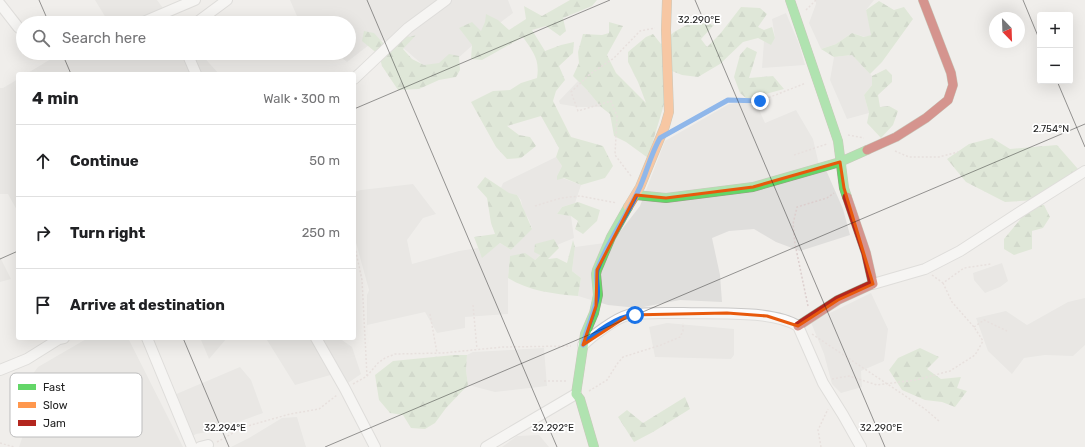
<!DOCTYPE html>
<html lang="en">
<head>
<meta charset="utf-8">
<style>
  :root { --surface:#fff; --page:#f6f6f6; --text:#202124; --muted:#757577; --line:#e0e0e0 }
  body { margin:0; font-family:Rubik,sans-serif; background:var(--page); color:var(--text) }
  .controls { position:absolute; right:12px; top:12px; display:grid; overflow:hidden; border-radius:4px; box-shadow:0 4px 16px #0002 }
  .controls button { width:36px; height:36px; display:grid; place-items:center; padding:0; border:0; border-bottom:1px solid var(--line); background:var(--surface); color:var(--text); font:20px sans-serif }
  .compass { position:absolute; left:989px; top:12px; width:36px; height:36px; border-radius:50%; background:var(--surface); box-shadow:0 4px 16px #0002; rotate:157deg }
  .stop { position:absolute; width:12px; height:12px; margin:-9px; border:3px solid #1a73e8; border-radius:50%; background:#fff }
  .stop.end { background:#1a73e8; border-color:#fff; box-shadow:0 1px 4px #0008 }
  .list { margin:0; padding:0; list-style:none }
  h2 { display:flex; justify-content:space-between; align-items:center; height:52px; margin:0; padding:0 16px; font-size:17px }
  h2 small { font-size:13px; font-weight:400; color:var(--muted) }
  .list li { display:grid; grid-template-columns:26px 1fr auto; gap:12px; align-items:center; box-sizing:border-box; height:72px; padding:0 16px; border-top:1px solid var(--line) }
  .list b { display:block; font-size:15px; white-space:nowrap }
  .list em { font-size:13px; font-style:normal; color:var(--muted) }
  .icon { flex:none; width:22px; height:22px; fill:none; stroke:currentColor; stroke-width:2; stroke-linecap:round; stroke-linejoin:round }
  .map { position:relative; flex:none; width:1085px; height:447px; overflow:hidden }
  .search { position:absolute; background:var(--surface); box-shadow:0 4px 16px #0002; left:16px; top:16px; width:340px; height:44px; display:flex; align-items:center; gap:10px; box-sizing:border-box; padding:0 14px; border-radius:22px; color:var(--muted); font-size:15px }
  .panel { position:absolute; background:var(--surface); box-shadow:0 4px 16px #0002; left:16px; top:72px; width:340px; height:268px; border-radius:4px }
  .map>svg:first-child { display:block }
  .residential { fill:#dfdedc }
  .forest { fill:url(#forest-firs) }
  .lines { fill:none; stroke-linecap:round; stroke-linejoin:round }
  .street-casing { stroke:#c9c8c7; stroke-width:12 }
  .fast-casing { stroke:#999a82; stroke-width:10 }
  .slow-casing { stroke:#999a82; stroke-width:10 }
  .jam-casing { stroke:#999a82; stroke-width:10 }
  .path { stroke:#dccecd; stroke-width:1.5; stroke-dasharray:2 2; stroke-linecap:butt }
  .street { stroke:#fdfcfc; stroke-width:10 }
  .fast { stroke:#63d668; stroke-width:9 }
  .slow { stroke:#ff974d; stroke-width:9 }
  .jam { stroke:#b3261e; stroke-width:9 }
  .route { stroke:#1a73e8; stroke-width:5 }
  .marked { fill:none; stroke:#e8590c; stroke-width:3; stroke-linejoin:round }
  .ticks { fill:none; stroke:#222; stroke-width:1; stroke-opacity:0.45 }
  .key { fill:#fff; stroke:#bdbdbd; stroke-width:1 }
  .key-label { font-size:11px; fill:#222 }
  .ticks-label { font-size:10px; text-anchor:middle; fill:#222; stroke:#fff; stroke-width:3.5; stroke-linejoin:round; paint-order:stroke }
</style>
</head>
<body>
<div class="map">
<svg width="1085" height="447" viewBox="0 0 1085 447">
  <defs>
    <pattern id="forest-firs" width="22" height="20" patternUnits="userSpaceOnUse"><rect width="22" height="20" fill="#cbdec1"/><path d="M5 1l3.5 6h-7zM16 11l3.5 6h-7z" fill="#aebea6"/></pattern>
  </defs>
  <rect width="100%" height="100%" fill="#f0eeeb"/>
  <!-- residential -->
  <g class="residential">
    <polygon points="95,0 157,0 174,23 109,23"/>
    <polygon points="290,0 508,0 513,13 485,34 437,77 394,40 374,41 347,62 336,53 349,53 349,23 300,23"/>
    <polygon points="816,0 874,0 866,10 872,35 865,37 852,33 836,44 821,49 809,23 816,4"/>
    <polygon points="786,13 799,44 805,65 762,68 764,41 771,44 775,38 772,19"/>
    <polygon points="61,53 200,53 219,74 26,74"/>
    <polygon points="852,55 872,76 872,85 864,95 869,113 847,119 830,80 834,57"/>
    <polygon points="18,79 18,212 8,194 0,194 0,88 3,88"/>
    <polygon points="578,81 587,90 601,107 578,107 560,104 559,101"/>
    <polygon points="744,102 758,107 765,123 796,110 813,139 819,165 826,170 843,209 850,235 800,251 776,242 754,229 729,231 712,238 720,275 722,302 680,300 638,308 608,305 578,296 581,278 572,271 575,247 612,242 640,206 665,141 729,104"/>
    <polygon points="556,157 562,166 557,176 581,185 575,203 562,207 557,214 571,216 574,238 557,245 554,239 535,260 510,257 508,278 508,314 465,317 465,328 437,333 425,312 367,325 367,295 369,290 355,239 354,192 361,190 413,184 436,214 423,218 407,240 412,264 459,251 478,248 482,257 500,243 511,250 532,228 528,218 523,210 521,200 517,195 509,194 501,188 503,183"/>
    <polygon points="0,257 11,279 0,282"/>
    <polygon points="1002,263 1008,281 1000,287 985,293 974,280 973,273"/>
    <polygon points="871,293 888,329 884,361 861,371 862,387 841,393 832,384 824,354 810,320 832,312"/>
    <polygon points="1085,298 1085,345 1073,356 1045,355 1024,358 1012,374 988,351 976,318 1006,311 1027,325 1068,302"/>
    <polygon points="667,323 734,329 734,355 731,359 655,357 649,327"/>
    <polygon points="88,338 128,338 183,447 19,447 38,392 13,393 32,375 38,367"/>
    <polygon points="203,338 227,338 209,359 201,340"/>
    <polygon points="272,338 339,338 352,347 361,374 345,385 334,374 295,385 267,340"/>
    <polygon points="544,348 547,386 495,392 468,385 466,370 467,355 473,352"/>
    <polygon points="240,367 251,380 263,413 214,431 196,434 191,437 174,395"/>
    <polygon points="297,417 306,447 231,447 249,438 282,418"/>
    <polygon points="539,435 549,447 502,447 517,436"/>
  </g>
  <!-- forest -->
  <g class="forest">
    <path d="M570,0h27l-5,6 -29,12 3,13 -6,5 -14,-10 -14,4 13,21 16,-6 13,-3 -1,11 -14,13 6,14 -9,11 -3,10 18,36 32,9 10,20 -8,12 -24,7 -17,-7 -7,2v-4l5,-10 -6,-9 3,-9 -18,-32 -34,10 12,9 11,2 6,9 -15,12 -14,1 -11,-12 -25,-45 22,-11 17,-1 11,-7 16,-5c3,-19 -4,-26 -14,-41l-41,23 -11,-1 1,-14 -13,-17 13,-6 9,9 4,-9 1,-8 12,6 11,10 17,-11 -2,-13 18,10z"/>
    <polygon points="879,1 894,10 904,7 913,19 882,62 870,74 852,55 834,57 821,49 836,44 852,33 864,37 871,35 866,10"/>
    <polygon points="741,7 760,8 767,14 758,27 764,30 772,27 775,38 771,45 758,38 743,42 720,64 698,77 682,75 664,68 665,101 648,158 626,142 614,136 610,114 601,107 587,90 573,76 579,63 578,52 583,34 602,35 609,33 609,22 623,26 607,55 616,73 646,103 638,82 628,62 628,52 646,37 653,34 661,44 674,32 694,21 714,25 701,39 707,47 720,34"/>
    <polygon points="364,31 374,33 384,44 398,34 410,37 416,35 403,49 412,59 424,65 439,63 449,54 459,56 460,70 456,77 439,80 419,89 398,90 382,66 379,55 362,41"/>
    <polygon points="747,47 757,52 749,78 773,76 784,89 747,99 740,93 734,77 740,55"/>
    <polygon points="886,69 892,75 892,82 878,95 880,107 889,106 898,111 893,125 881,138 867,123 869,113 864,95 872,85 872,76"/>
    <polygon points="992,138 1010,149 1057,145 1078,169 1060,185 1036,200 1005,202 966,182 947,159 969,144"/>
    <path d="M485,177l24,16 8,2c4,5 4,10 7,15 3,7 5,12 8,19l-21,21 -11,-7 -18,15 -8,-21 21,-3 -4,-11 -4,-25 -10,-11z"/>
    <polygon points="578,202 600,210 597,221 583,234 575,229 578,221 571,216 557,214 562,207"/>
    <polygon points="1032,205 1044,205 1050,217 1043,228 1032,231 1032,249 1014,255 1004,249 1004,239"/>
    <path d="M554,239l5,9 -11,11 9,-1 10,5 6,-23 2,7 -3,24 9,7 -3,18c-24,-2 -49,-5 -70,-18l2,-22 15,-3 10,7 5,-5 -6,-3 1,-8z"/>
    <polygon points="920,348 939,357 927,369 941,379 961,377 957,388 967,391 955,407 942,402 925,400 902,390 889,370 898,358"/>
    <polygon points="454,355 467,355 466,370 468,385 446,408 435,423 425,429 411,428 403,415 390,413 379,400 375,375 393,361"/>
    <polygon points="685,397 690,409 653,432 634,442 618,417 627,410 643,423"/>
  </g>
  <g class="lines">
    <!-- street casing -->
    <g class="street-casing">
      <g id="street">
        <polyline points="0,4 18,27 23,31"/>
        <polyline points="141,23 195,0"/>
        <polyline points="196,23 227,0"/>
        <polyline points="52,53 53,54 60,53"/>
        <polyline points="187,53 196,74"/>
        <polyline points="354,79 408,28 446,0"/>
        <polyline points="873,284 925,269 960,251 1020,212 1085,171"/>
        <polyline points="147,338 192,447"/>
        <polyline points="316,338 345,389 375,447"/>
        <path d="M583,345c9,-9 33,-27 45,-30 18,-3 38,-2 55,-2 31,1 90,-3 115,13l25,57 20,32 18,32"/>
        <polyline points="0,370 27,359 59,339 64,338"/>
        <polyline points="200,447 208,445"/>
        <polyline points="486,447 576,394"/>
      </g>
    </g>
    <!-- fast casing -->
    <g class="fast-casing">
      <g id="fast">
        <polyline points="790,0 838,141 844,188 847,197"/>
        <polyline points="636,195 666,198 753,187 840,162 867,150"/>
        <polyline points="594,447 580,399 576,394 585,334 594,313 598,295 596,274 597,270 611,237 628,207"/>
      </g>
    </g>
    <!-- slow casing -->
    <g class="slow-casing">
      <polyline id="slow" points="628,207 640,187 665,126 669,112 666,30 667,0"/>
    </g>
    <!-- jam casing -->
    <g class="jam-casing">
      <g id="jam">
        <polyline points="867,150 896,137 926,118 948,100 953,85 951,73 923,0"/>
        <polyline points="798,326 838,300 873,284 866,253 847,197"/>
      </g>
    </g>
    <!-- path -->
    <g class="path">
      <polyline points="806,10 816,0"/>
      <polyline points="677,129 728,100 760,101 806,83"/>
      <polyline points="848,135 864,138"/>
      <polyline points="895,151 909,157 939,157 958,152"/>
      <polyline points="794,155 827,144"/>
      <polyline points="631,176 615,155 617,116 611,101 578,111 571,92 590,74 614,58 640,31 655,28"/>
      <polyline points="535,206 561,198 580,196 617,203"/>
      <polyline points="354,243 362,280 367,376"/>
      <polyline points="932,275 943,283 964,268 991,264"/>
      <polyline points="473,305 477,349"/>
      <polyline points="808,306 795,244 793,224 797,207 827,198 834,193"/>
      <polyline points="430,314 437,353"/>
      <polyline points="974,327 984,320 1007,331"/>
      <polyline points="812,334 925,409 939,421"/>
      <polyline points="832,379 849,376 877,385 916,380 950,371 975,355 983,341 974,327 952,302 943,283"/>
      <polyline points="544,381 566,381"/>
      <polyline points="353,384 367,376 378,363 385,358 395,354 443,353 503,347 571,346"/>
      <polyline points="589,391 607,380 617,364 623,357 661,345 680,337 683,331 683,323"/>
      <polyline points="217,442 240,429 251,425 290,414 319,409 337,395"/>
      <polyline points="0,443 14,447"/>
      <polyline points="821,447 818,430 828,409"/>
    </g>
    <!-- street -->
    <use href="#street" class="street"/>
    <!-- fast -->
    <use href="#fast" class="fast"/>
    <!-- slow -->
    <use href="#slow" class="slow"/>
    <!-- jam -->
    <use href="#jam" class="jam"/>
  </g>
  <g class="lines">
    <!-- route -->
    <path class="route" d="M635,315c-17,1 -41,18 -52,30 3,-16 11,-31 14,-47 2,-10 -2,-19 0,-28 11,-30 30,-54 43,-83 7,-16 11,-33 20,-49l68,-38 32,1"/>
  </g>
  <!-- marked area -->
  <path d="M0 0H1085V447H0ZM840,162l4,26 29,96 -35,16 -40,26 -31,-10 -40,-3 -98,2 -46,30 13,-39 1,-36 39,-75 30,3 87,-11z" fill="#f0eeeb" fill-opacity=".55" fill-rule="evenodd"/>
  <path class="marked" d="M840,162l4,26 29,96 -35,16 -40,26 -31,-10 -40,-3 -98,2 -46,30 13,-39 1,-36 39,-75 30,3 87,-11z"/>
  <!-- ticks -->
  <path class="ticks" d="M39,0l10,23M367,0l190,447M695,0l190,447M1023,0l17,41M62,53l9,21M1057,81l28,66M354,109l256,-109M0,259l18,-8M183,338l46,109M325,447l760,-323"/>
  <!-- legend -->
  <rect x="10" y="373" width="132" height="64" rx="6" class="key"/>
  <rect x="18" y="384" width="18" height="6" fill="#63d668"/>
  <rect x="18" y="402" width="18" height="6" fill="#ff974d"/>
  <rect x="18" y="420" width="18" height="6" fill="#b3261e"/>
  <g class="key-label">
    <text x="43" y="391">Fast</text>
    <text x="43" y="409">Slow</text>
    <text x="43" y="427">Jam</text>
  </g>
  <g class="ticks-label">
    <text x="699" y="23">32.290°E</text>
    <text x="1051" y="132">2.754°N</text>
    <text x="225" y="431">32.294°E</text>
    <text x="553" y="431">32.292°E</text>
    <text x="881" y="431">32.290°E</text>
  </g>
</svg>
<div class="controls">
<button>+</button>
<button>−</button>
</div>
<svg class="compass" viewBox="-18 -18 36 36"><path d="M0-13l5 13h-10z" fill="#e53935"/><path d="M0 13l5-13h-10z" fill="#757577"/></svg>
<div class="stop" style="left:635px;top:315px"></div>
<div class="stop end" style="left:760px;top:101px"></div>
<div class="search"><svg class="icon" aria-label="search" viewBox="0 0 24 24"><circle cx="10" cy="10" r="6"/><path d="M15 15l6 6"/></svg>Search here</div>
<section class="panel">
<h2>4 min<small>Walk · 300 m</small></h2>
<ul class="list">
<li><svg class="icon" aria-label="ahead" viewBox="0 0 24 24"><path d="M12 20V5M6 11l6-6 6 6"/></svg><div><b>Continue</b></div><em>50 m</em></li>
<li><svg class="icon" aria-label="right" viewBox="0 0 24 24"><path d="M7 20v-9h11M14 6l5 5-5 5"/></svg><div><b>Turn right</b></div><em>250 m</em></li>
<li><svg class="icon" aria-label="arrive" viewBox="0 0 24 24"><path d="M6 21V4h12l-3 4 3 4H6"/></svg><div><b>Arrive at destination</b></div></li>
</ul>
</section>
</div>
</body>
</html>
